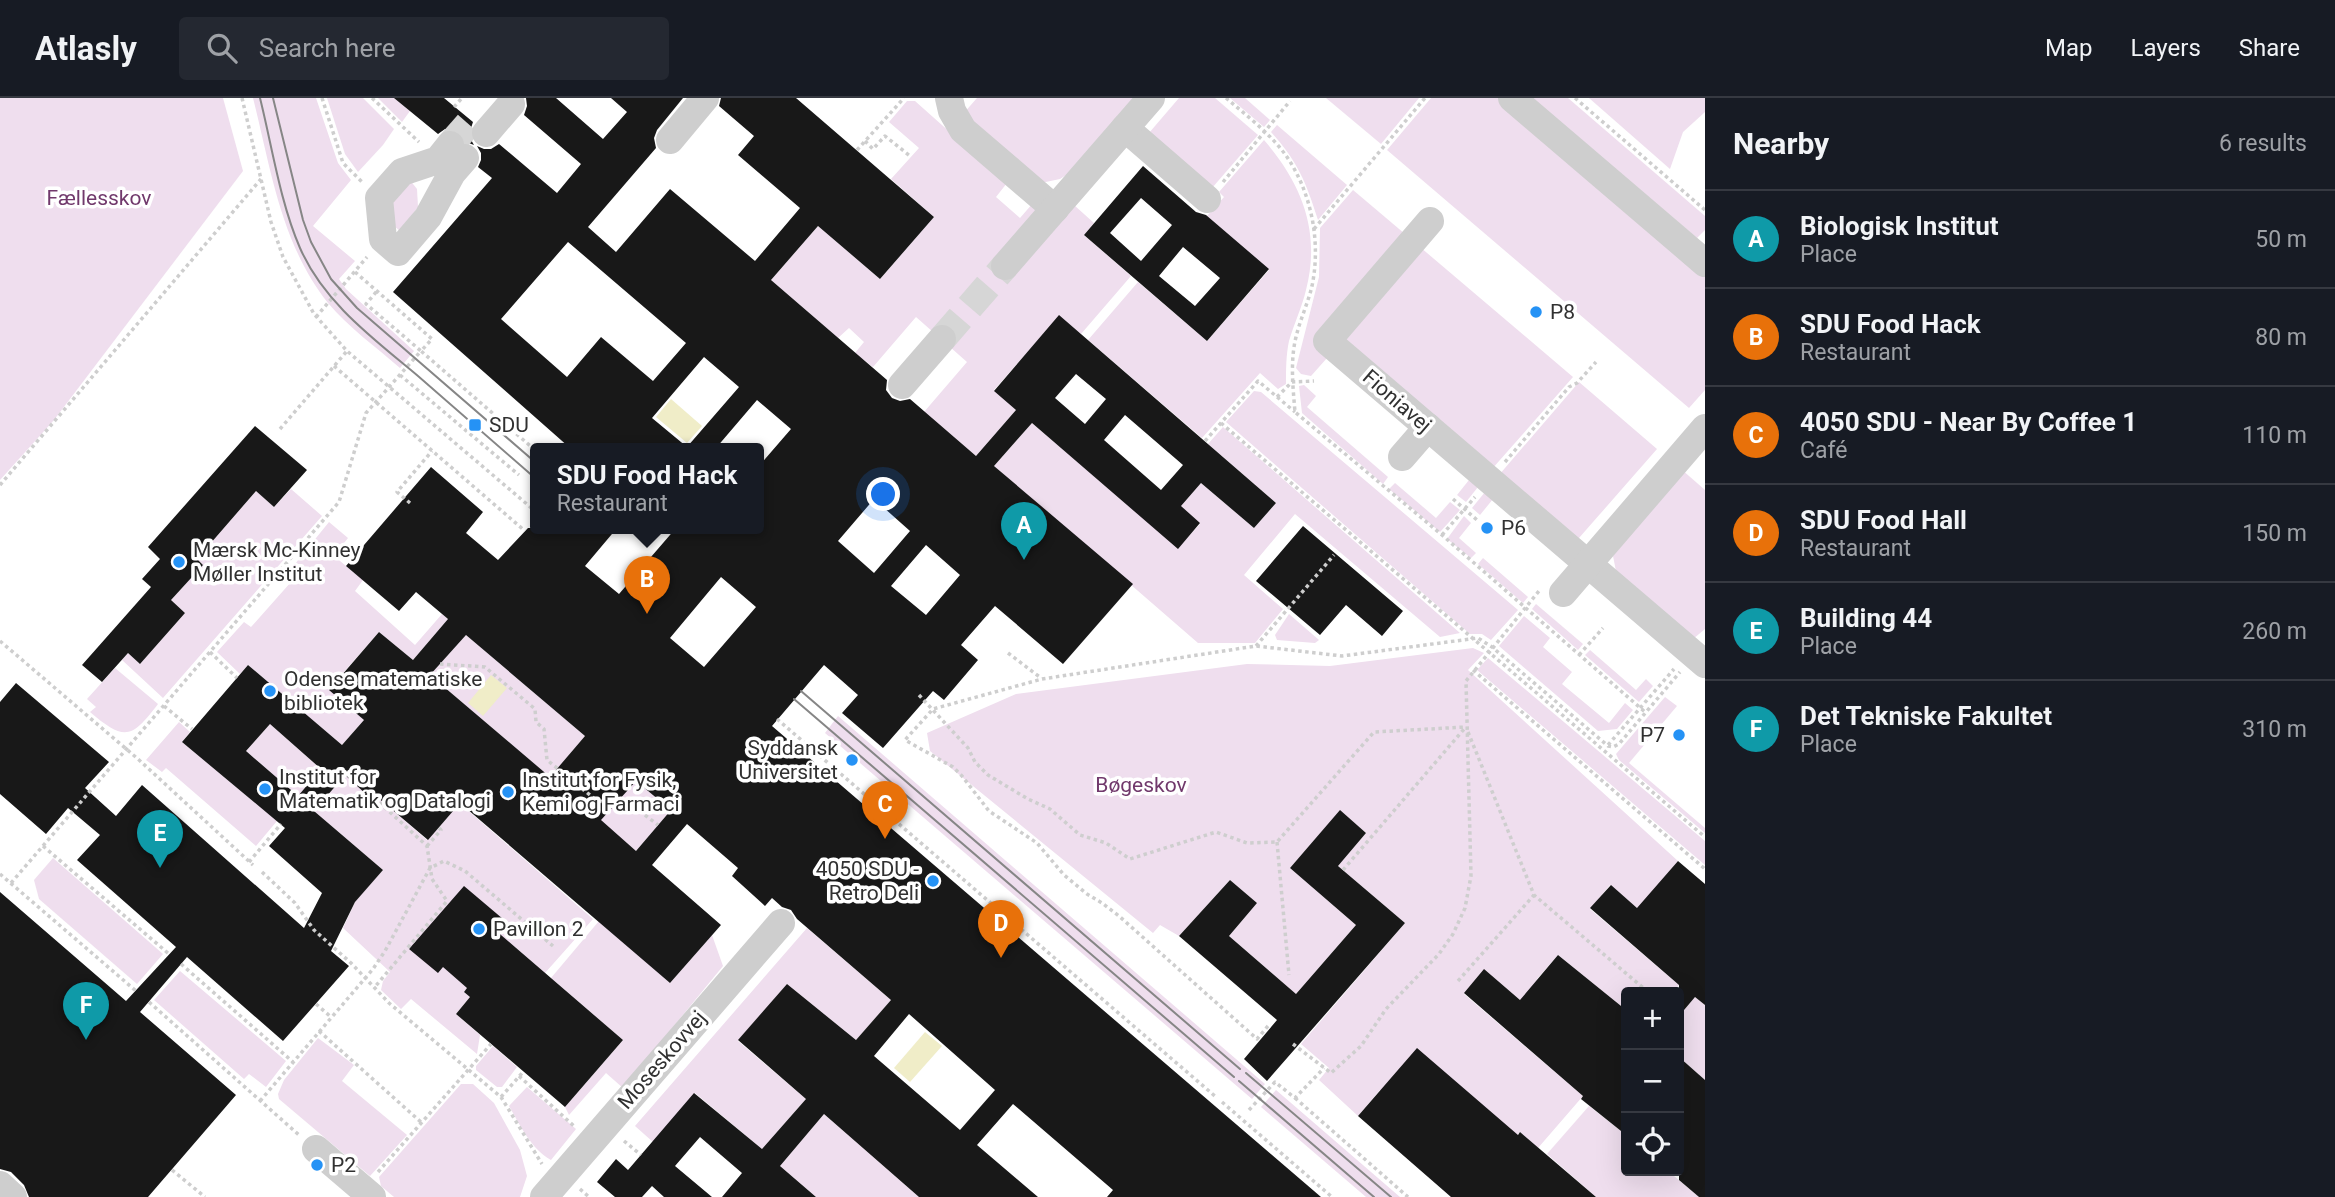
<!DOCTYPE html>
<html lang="en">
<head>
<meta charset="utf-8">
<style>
  :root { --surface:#171b24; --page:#242831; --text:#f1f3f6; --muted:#9ea1a6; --line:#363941; --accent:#7c3aed }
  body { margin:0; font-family:Roboto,sans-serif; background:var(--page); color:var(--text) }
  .controls { position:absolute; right:21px; bottom:21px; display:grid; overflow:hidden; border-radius:7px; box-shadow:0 7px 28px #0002 }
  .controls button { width:63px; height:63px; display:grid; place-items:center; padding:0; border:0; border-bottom:2px solid var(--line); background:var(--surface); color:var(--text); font:35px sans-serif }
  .you { position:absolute; left:884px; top:397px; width:24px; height:24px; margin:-18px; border:5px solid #fff; border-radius:50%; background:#1a73e8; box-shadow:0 0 0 10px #1a73e833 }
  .badge { display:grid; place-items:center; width:46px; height:46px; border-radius:50%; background:var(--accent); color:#fff; font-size:23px; font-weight:700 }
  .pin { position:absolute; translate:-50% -58px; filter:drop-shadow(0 2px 4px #0008) }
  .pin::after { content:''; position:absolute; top:37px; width:24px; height:21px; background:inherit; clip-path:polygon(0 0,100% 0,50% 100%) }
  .popup { position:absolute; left:530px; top:345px; width:234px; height:91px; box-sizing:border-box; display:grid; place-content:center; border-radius:7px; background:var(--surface); filter:drop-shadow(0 2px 5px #0005); font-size:23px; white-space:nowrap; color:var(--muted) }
  .popup b { font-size:26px; color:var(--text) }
  .popup::after { content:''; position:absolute; left:50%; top:100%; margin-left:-14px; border:14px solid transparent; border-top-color:var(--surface) }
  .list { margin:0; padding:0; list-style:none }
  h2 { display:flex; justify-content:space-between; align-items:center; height:91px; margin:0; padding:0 28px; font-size:30px }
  h2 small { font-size:23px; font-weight:400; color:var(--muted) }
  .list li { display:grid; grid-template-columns:46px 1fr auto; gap:21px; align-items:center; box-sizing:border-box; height:98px; padding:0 28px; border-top:2px solid var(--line) }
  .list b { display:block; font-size:26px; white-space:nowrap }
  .list p { margin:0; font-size:23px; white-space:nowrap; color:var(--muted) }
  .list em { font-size:23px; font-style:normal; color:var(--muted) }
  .icon { flex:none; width:38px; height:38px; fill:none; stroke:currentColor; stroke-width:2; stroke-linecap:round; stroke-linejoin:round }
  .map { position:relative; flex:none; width:1705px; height:1099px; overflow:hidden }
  header { display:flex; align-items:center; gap:42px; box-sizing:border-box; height:98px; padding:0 35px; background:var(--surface); border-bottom:2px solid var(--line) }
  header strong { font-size:33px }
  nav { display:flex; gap:38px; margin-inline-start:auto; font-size:24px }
  .search { width:490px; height:63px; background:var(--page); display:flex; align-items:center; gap:18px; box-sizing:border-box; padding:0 24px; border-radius:7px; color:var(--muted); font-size:26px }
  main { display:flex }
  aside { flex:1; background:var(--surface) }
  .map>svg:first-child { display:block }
  .green { fill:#efdeee }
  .water { fill:#f0edc8 }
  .building { fill:#181818; fill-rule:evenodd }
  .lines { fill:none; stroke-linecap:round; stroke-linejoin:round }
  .minor-tunnel { stroke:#d6d6d6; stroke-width:28; stroke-dasharray:28 14; stroke-linecap:butt }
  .path { stroke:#cecece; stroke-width:3.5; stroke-dasharray:3.5 3.5; stroke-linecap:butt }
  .minor { stroke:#cecece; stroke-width:28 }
  .tram { stroke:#868686; stroke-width:2 }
  .poi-dot { fill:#2592f5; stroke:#fff; stroke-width:2.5 }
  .labels { text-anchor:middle; stroke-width:7; stroke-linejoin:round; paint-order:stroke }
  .park-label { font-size:21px; fill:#71396c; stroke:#fff }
  .poi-label { font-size:21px; fill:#313131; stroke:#fff; text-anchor:start }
  .street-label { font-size:21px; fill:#313131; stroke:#fff }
</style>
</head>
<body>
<header>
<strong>Atlasly</strong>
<div class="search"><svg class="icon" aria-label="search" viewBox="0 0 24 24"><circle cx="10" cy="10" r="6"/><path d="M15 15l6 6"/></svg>Search here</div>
<nav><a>Map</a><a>Layers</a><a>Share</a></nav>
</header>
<main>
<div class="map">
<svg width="1705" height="1099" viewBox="0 0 1705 1099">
  <rect width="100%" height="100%" fill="#fff"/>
  <!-- green -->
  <g class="green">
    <polygon points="0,0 223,0 243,73 54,322 0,382"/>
    <path d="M253,0h63l22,65 13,17 -38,46 42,35 -16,18 7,10 68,62 -14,17c-24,-21 -52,-41 -72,-65 -47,-59 -57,-134 -75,-205z"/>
    <polygon points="327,0 363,0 394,31 383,47 358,74 345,56"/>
    <polygon points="378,0 400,0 398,3 410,13 402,24"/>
    <polygon points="977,0 1138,0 1071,74 1060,81 1041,85 963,16"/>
    <polygon points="1179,0 1215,0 1258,37 1212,90 1149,35"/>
    <polygon points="1230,0 1245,0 1270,22 1264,29"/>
    <polygon points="1326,0 1419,0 1381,46"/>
    <polygon points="1431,0 1498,0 1705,179 1705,292 1689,310 1387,52"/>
    <polygon points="1531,0 1568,0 1705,118 1705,132 1697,140"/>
    <polygon points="1589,0 1705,0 1705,14 1683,34 1670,71"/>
    <polygon points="907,3 915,3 1007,85 996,99 1020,120 1033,105 1074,107 1094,125 1084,137 1131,178 1081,236 1059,218 994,292 1016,312 976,358 924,314 967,264 916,219 873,269 855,255 864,244 849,230 838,240 771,182 818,128 880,181 934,119 891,81 919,50 889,24"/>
    <path d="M1277,27l70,60 -29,35c-12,-38 -20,-58 -47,-88z"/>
    <path d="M1264,42c38,44 57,92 42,150 -4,17 -12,34 -17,51 -3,14 -3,29 -3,43l-8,5 -18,-16 -58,65 -114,-98 50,-58 69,59 62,-71 -62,-54 17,-19 -5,-5z"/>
    <polygon points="409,81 417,91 418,109 400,133 394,128 389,110"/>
    <polygon points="1353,92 1405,136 1316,241 1410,331 1327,260 1311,278 1301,276 1296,270 1319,179 1320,130"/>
    <polygon points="1420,149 1573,279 1492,371 1341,242"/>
    <polygon points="1579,284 1657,351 1579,440 1574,441 1499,377"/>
    <polygon points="1304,287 1316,298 1307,309 1388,379 1383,386 1302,315 1299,288"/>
    <polygon points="1254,293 1261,294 1518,512 1491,542 1482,536 1470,536 1226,324"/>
    <polygon points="1032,325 1178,450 1200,426 1181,408 1201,385 1254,430 1276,405 1208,346 1223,329 1460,535 1440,539 1295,416 1244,477 1283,511 1255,545 1198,545 994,368"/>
    <polygon points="1681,371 1705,392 1705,531 1693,541 1616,473 1613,458"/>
    <polygon points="1469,382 1482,384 1466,404 1457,397"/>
    <polygon points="1395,385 1436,420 1450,404 1460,412 1440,434 1389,391"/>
    <polygon points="291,391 322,418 163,600 122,562 128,555 140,566 185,515 171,502 203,467 197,461 256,393 274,409"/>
    <polygon points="1485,394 1493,401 1480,417 1472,410"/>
    <polygon points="1464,418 1471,425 1459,440 1476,455 1471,460 1447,441"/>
    <polygon points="329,424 348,440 334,458 363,482 355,493 415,547 442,516 448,521 413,562 379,534 329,591 364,622 342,647 248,567 240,576 217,554 244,524 251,529 291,484 286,477"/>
    <polygon points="1483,460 1528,499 1523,505 1478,466"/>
    <polygon points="1536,506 1583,546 1578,552 1532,511"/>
    <polygon points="1289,516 1319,542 1315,545 1277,542 1275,537"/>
    <polygon points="1524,518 1550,540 1543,549 1572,574 1562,586 1609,625 1625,605 1633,612 1617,631 1598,633 1499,548"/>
    <polygon points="466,537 585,638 568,658 636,683 671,712 636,753 430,577"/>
    <polygon points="1473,550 1484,555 1468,572 1678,763 1655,790 1687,852 1610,787 1590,811 1679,887 1673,894 1626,894 1626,912 1558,857 1537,881 1531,911 1484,872 1464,896 1583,998 1538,1050 1520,1034 1485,1074 1436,1041 1380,992 1358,1018 1319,982 1329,970 1301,946 1405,825 1338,768 1366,735 1340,713 1290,770 1356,827 1296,896 1229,838 1257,805 1230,782 1179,838 1160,827 1153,835 930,653 927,635 1016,596 1247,566 1330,568"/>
    <polygon points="1590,552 1636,592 1646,581 1653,588 1639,604 1585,557"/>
    <polygon points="1488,560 1705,743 1705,767 1477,572"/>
    <path d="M115,570l43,36c-26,34 -33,38 -68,8l6,-5 -9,-8z"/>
    <polygon points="1665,599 1677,608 1629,665 1705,730 1705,735 1619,662 1616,656"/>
    <polygon points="838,618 1265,986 1252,1001 825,635"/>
    <polygon points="179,624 190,634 182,644 277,723 256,748 166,670 162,674 146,662"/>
    <polygon points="270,626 321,671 298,698 246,653"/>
    <polygon points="380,636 593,821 545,875 515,849 492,861 464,894 470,899 456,916 480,937 477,956 411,901 401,911 381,892 383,883 390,874 343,830 356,802 383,772 314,713 368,650 367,696 370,693 427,742 449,718"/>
    <polygon points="53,760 163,856 137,886 39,801 34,782"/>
    <polygon points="599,823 670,885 712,837 723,868 623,990 606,975 569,1017 565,1009 623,942 551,880"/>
    <polygon points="807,830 891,902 856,942 787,886 738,943 806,1001 762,1051 695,995 653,1044 635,1028"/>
    <polygon points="180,873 286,963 266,989 249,976 244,981 154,902"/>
    <polygon points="1695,899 1705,907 1705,982 1679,959 1679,918"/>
    <polygon points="318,940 354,967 342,983 407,1037 370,1078 279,1001 278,996 284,982"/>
    <polygon points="493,948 517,969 502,989 497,989 476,972 476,968"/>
    <polygon points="461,986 473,986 494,1005 520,1052 527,1078 520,1099 394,1099 381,1088 379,1079"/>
    <path d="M527,989l49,42 -25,31c-20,-11 -31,-35 -42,-54z"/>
    <polygon points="1276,992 1400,1099 1366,1099 1261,1009"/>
    <polygon points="1589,1008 1626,1037 1626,1073 1668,1073 1699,1099 1596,1099 1547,1056"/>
    <polygon points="824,1016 919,1099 816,1099 780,1068"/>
  </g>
  <!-- water -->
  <g class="water">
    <polygon points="671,301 702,328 687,345 656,319"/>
    <polygon points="491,577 507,590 483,618 468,605"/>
    <polygon points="925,934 942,948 910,984 894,970"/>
  </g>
  <!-- building -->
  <g class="building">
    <polygon points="394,0 444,0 473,24 470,33 470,40 474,47 466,44 461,35 453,31 445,31 438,36"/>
    <path d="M526,0h30l47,41 24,-27 -16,-14h72l-26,32 -3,8 2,10 -68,79 28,25 54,-63 85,72 45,-53 -62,-53 16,-19 -35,-30 2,-8h75l138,119 -54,62 -62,-53 -47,54 116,100 -1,10 6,8 8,3 10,-2 66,57 40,-46 -22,-19 65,-76 217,188 -22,25 -53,-45 -20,23 19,17 -22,26 -146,-126 -38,43 139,118 -70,80 -68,-58 -34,39 17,15 -34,40 -11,-9 -50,57 -41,-35 16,-18 -34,-30 -52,61 549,471h-214l6,-7 -100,-86 -36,41 61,52h-119l-95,-83 -44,52 36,31h-94l20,-24 -42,-36 -25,29 37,31h-48l-12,-11 -10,11h-27l-18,-15 19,-23 12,11 66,-77 68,56 44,-50 -68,-59 49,-56 69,56 35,-40 -94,-81 -6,-9 -9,-3 -10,-9 -7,8 -33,-30 6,-8 -51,-44 -35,41 69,60 -51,58 -210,-180 -32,37 -58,-49 -3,4 -22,-20 -31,36 69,59 -28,32 -24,49 18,15 -66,75 -96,-84 -47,55 96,83 -88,102h-119l-5,-12 -13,-13 -11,-3v-277l126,109 50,-54 -99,-87 23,-25 -32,-27 -22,26 -46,-40v-92l16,-19 93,79 -24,26 31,28 26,-31 162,143 18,-35 -53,-47 16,-18 -103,-86 66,-77 94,80 22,-25 -35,-30 50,-58 34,28 35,-41 -32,-27 -17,19 -53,-45 85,-99 52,45 -17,21 32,27 30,-32h89l-32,38 34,28 57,-66h83v-62l32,-37 -34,-29 -41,48h-146l-177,-156 99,-114 -14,-11 3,-7v-7l-4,-7 7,3h7l8,-5 58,49 24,-29 -57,-49 3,-9zM568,144l118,101 -33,38 -52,-44 -34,40 -66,-58zM704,259l35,30 -52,60 -35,-29zM1076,276l30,25 -21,25 -30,-26zM1125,317l58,50 -22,25 -57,-50zM874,401l36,32 -36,42 -36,-32zM926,447l34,30 -34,40 -35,-29zM721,479l35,30 -52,60 -34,-29zM466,537l119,101 -35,41 -120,-102zM270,626l51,45 -23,27 -52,-45zM636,683l35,29 -35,41 -35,-31zM909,916l86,76 -35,40 -86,-74z"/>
    <path d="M1143,68l53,46 10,3 63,54 -62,72 -123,-106zM1141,100l31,27 -31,36 -31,-28zM1183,149l37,31 -25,28 -36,-30z"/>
    <polygon points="255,328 307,372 274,409 256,393 197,461 203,467 171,502 185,515 140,566 128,555 102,584 82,567 151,489 142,481 160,461 148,449"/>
    <polygon points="1303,428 1403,513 1382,538 1346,507 1320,537 1256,483"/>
    <polygon points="1340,712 1366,735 1338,768 1405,825 1267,983 1244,961 1277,922 1179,838 1230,782 1257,805 1229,838 1296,896 1356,827 1290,770"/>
    <polygon points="1678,763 1705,786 1705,907 1695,899 1679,918 1679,887 1590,810 1611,787 1637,810"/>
    <polygon points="464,788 503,821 494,831 623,942 565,1009 456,916 470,899 464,894 467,890 443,869 438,875 409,851"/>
    <polygon points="1558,857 1626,912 1626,1037 1581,1001 1583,998 1464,895 1484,871 1520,902"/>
    <polygon points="1417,950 1518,1037 1520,1034 1596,1099 1451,1099 1358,1018"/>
    <polygon points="1679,959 1705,982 1705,1099 1699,1099 1679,1082"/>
  </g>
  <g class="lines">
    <!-- minor-tunnel -->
    <g class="minor-tunnel">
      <polyline points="450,47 471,23"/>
      <polyline points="942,241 1005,168"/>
    </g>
    <!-- path -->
    <g class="path">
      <polyline points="242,0 271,124 283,159 314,216 347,253 535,413"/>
      <polyline points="322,0 343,65 362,84"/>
      <polyline points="372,0 419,44"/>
      <path d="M1226,0c21,18 45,36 61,59 25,37 34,86 25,129 -4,17 -12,34 -16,51 -6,24 -3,51 -1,75l147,123 203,177"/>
      <polyline points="1575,0 1705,112"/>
      <polyline points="454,9 462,0"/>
      <polyline points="865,43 873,51 885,38 910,58"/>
      <polyline points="857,52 904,0"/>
      <polyline points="1223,84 1290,3"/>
      <polyline points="1314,131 1425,0"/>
      <polyline points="355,174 432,241 421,253 366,206 377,193"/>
      <polyline points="316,219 367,159"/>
      <polyline points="334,268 525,433"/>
      <polyline points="400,277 519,377"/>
      <polyline points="1277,299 1292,284 1314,283"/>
      <polyline points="1221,325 1705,739"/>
      <polyline points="280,331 347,253"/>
      <polyline points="1205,343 1258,283 1295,314"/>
      <polyline points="1505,364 1569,289 1577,285 1596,264"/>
      <polyline points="0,387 261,81"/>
      <polyline points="1453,401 1477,422"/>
      <polyline points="410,405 397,394 432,353"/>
      <polyline points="1442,437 1475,399"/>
      <polyline points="0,543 138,661 253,767"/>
      <polyline points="1256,548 1334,457"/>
      <polyline points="210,554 237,580"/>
      <polyline points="1008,555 1041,580"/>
      <polyline points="1579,557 1603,530"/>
      <polyline points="440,566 485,569 535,611 536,624 544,631 547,662 596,702 641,714 658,727"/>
      <polyline points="1473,572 1705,771"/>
      <polyline points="919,597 968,650 975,664 988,677 1028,701 1050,711 1080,737 1106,745 1130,761 1216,734 1247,745 1277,744 1374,634 1466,629"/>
      <polyline points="164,608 192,631"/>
      <polyline points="777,621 1216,999"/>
      <polyline points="1468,634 1534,797 1648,894"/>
      <polyline points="1608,647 1674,571"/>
      <polyline points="369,695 427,748 432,781 447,803 374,890"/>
      <polyline points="1277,744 1289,877"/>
      <polyline points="43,748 169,856"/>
      <polyline points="427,748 441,732 439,730"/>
      <polyline points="249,764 281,726"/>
      <polyline points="1343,772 1465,630"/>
      <polyline points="262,774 295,805 314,832 351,865 389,905 501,999 542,1066"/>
      <polyline points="0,776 136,893"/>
      <polyline points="11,785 339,404 366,315 421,253 535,352"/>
      <polyline points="181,866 293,964"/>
      <polyline points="1458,883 1534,797"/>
      <polyline points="149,904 299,1037"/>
      <polyline points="316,906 331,919"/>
      <polyline points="1268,928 1257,941 1119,818 1102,805 1087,796 1064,777 1037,745 989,713 962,678 953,669 905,642 933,611 1042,581 1256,548 1342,558 1478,540 1492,549 1608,648 1613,649 1619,646 1680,574"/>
      <polyline points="319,933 422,1025"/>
      <polyline points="1293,946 1331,975 1361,948 1386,911 1439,856 1453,836 1465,810 1471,778 1466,583 1539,493"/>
      <polyline points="519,978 575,1029"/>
      <polyline points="501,999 523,974"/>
      <polyline points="1295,1000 1408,1099"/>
      <polyline points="260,1003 373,871 385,853 430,770 444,763 465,773 553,848"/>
      <polyline points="1222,1004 1332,1099"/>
      <polyline points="1249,1012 1275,984 1295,1000 1324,970"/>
      <polyline points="624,1043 641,1057"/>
      <polyline points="172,1072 205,1099"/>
      <polyline points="378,1074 491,946"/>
      <polyline points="580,1091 589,1099"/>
    </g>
    <!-- minor -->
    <g class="minor">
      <polyline points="949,0 952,13 963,32 1055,111"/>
      <polyline points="1512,0 1705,165"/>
      <polyline points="1125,30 1207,101"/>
      <polyline points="486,35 511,6"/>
      <polyline points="670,42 705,0"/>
      <polyline points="450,47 438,62 402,74 379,100 383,141 398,154 428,119 452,75 465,60"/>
      <polyline points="1430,123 1327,243 1705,566"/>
      <polyline points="1005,168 1151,0"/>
      <polyline points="902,287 942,241"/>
      <polyline points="1402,359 1428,329"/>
      <polyline points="1563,495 1705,330"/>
      <polyline points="316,1051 372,1099"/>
      <polyline points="0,1087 13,1099"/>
      <polyline points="544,1099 781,825"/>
    </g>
    <!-- tram -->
    <g class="tram">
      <path d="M260,0c12,48 20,104 40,150 24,55 74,91 118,128 39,34 78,68 117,102"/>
      <polyline points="273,0 303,122 311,144 331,181 357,210 535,364"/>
      <polyline points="801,593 1240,971"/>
      <polyline points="794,601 1234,979"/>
      <polyline points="1246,975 1391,1099"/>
      <polyline points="1239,983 1374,1099"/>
    </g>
  </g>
  <!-- markers -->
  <g class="poi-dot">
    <circle cx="1536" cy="214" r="7"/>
    <rect x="468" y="320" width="14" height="14" rx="3.5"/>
    <circle cx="1487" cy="430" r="7"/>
    <circle cx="179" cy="464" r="7"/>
    <circle cx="270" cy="593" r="7"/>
    <circle cx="1679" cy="637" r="7"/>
    <circle cx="852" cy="662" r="7"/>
    <circle cx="265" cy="691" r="7"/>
    <circle cx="508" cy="694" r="7"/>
    <circle cx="933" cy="783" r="7"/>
    <circle cx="479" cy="831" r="7"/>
    <circle cx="317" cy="1067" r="7"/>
  </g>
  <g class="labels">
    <!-- park labels -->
    <g class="park-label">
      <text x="99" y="107">Fællesskov</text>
      <text x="1141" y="694">Bøgeskov</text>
    </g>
    <!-- poi labels -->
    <g class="poi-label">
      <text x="1550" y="221">P8</text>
      <text x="489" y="334">SDU</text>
      <text x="1501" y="437">P6</text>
      <text x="193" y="459">Mærsk Mc-Kinney<tspan x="193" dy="24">Møller Institut</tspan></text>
      <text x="284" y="588">Odense matematiske<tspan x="284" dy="24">bibliotek</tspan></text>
      <text x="1665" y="644" text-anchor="end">P7</text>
      <text x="838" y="657" text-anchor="end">Syddansk<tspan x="838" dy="24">Universitet</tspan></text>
      <text x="279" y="686">Institut for<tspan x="279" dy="24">Matematik og Datalogi</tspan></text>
      <text x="522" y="689">Institut for Fysik,<tspan x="522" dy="24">Kemi og Farmaci</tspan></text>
      <text x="919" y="778" text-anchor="end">4050 SDU -<tspan x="919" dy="24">Retro Deli</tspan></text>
      <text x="493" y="838">Pavillon 2</text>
      <text x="331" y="1074">P2</text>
    </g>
    <!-- street labels -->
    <g class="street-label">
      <text transform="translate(1397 303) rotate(41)" y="7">Fioniavej</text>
      <text transform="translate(662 962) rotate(-49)" y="7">Moseskovvej</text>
    </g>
  </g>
</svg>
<div class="controls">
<button>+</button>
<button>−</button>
<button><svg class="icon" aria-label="locate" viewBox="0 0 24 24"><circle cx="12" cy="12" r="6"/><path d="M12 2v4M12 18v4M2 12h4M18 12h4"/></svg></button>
</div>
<div class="you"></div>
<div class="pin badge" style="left:1024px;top:462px;background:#0f9aa8">A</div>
<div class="pin badge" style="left:647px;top:516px;background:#e8710a">B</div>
<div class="popup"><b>SDU Food Hack</b>Restaurant</div>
<div class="pin badge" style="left:885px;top:741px;background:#e8710a">C</div>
<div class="pin badge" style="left:1001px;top:860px;background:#e8710a">D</div>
<div class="pin badge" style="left:160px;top:770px;background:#0f9aa8">E</div>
<div class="pin badge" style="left:86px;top:942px;background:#0f9aa8">F</div>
</div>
<aside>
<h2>Nearby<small>6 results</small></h2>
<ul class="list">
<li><span class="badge" style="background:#0f9aa8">A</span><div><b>Biologisk Institut</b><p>Place</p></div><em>50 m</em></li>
<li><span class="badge" style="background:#e8710a">B</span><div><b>SDU Food Hack</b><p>Restaurant</p></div><em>80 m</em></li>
<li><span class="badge" style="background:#e8710a">C</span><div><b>4050 SDU - Near By Coffee 1</b><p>Café</p></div><em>110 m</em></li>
<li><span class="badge" style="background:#e8710a">D</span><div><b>SDU Food Hall</b><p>Restaurant</p></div><em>150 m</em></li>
<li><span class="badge" style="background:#0f9aa8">E</span><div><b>Building 44</b><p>Place</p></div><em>260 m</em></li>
<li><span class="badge" style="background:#0f9aa8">F</span><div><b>Det Tekniske Fakultet</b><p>Place</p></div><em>310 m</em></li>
</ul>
</aside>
</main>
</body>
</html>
